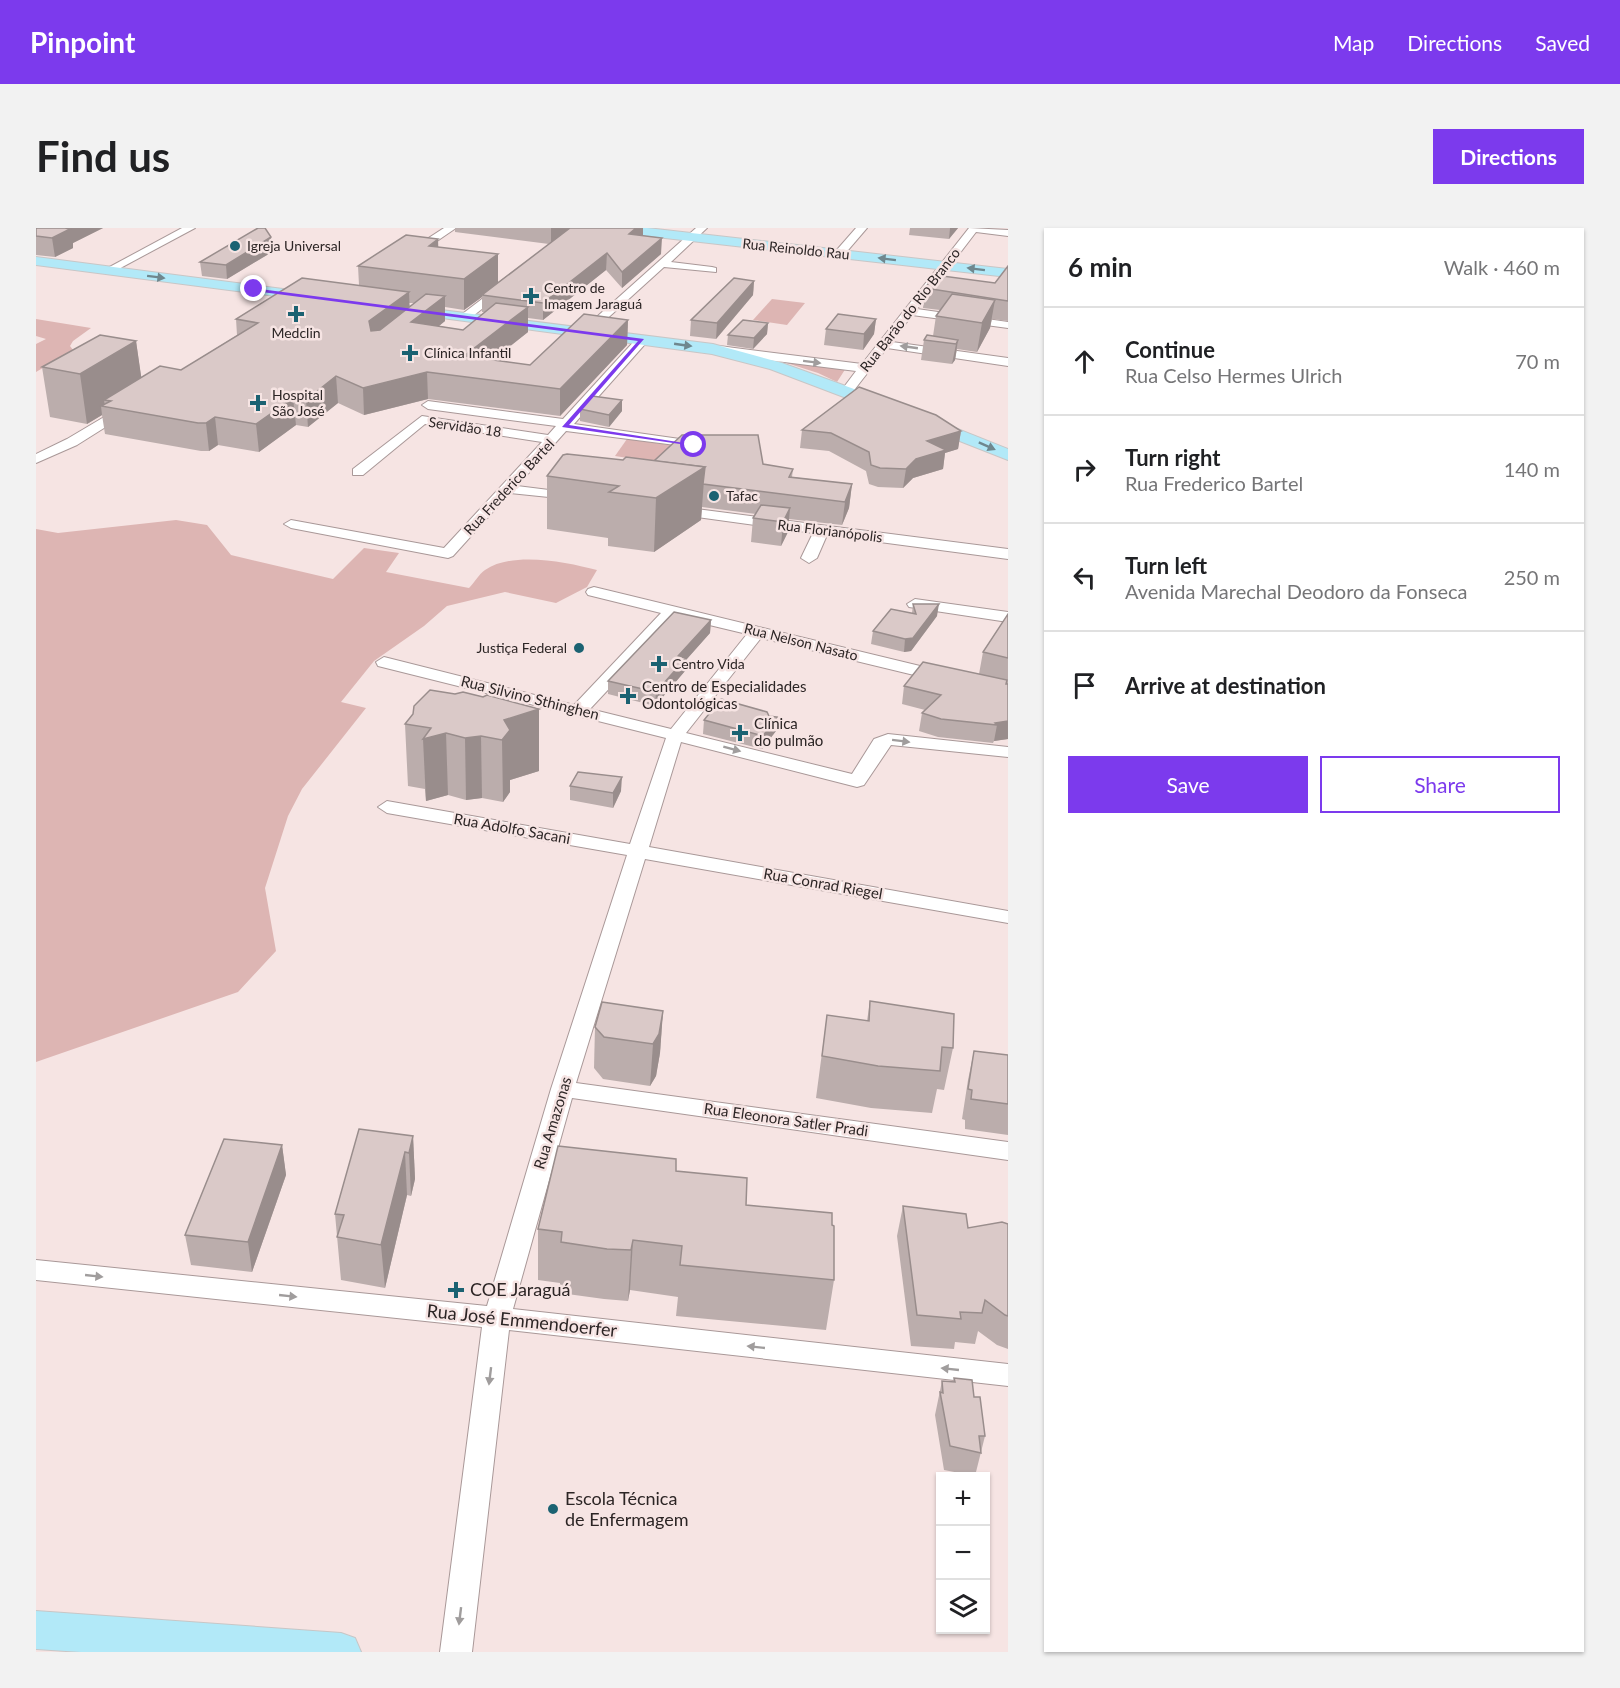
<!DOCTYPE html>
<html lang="en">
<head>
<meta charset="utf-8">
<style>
  :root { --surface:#fff; --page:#f2f2f2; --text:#202124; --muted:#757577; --line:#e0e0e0; --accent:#7c3aed }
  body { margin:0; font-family:Lato,sans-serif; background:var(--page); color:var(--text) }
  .controls { position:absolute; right:18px; bottom:18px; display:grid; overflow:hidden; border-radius:0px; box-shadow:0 2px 4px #0004 }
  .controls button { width:54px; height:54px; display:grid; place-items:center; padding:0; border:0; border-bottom:2px solid var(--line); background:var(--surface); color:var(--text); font:30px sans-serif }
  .stop { position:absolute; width:18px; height:18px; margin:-14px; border:4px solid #7c3aed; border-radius:50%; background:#fff }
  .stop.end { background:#7c3aed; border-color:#fff; box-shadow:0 2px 6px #0008 }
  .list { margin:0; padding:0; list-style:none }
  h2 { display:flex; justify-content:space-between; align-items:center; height:78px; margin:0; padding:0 24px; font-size:26px }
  h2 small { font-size:20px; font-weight:400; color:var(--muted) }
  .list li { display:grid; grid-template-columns:39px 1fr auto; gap:18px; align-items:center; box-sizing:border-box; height:108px; padding:0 24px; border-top:2px solid var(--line) }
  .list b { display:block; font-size:22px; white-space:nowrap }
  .list p { margin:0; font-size:20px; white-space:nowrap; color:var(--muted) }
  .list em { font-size:20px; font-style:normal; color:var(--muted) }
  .actions { display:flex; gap:12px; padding:18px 24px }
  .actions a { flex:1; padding:14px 0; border:2px solid var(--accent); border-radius:0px; text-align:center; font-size:21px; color:var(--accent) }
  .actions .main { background:var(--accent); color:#fff }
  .icon { flex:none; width:33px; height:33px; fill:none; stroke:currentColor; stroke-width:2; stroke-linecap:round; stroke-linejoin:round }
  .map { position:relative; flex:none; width:972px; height:1424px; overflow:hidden; border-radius:0px }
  header { display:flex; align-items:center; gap:36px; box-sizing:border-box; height:84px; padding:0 30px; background:var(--accent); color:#fff }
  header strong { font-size:28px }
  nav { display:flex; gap:33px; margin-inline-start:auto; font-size:21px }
  .intro { display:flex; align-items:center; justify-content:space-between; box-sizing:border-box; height:144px; padding:0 36px }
  h1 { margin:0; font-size:42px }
  .button { padding:15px 27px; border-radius:0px; background:var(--accent); color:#fff; font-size:21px; font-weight:700 }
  main { display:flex; gap:36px; padding:0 36px }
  aside { flex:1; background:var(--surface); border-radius:0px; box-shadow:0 2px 4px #0004 }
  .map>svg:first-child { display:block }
  .green { fill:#ddb5b3 }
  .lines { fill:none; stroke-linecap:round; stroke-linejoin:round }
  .minor-casing { stroke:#a99898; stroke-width:2 }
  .major-casing { stroke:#c8c6c6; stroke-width:2 }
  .minor { fill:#fff; fill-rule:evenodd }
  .major { fill:#b2e9f8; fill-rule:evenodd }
  .wall { fill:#bbadac; fill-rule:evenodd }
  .shaded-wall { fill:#998d8c }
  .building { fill:#dac9c8; stroke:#998d8c; stroke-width:1.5 }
  .oneway { fill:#6f878e }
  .oneway2 { fill:#a09d9d }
  .route { fill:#7c3aed }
  .poi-dot { fill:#1b6272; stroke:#f6e4e3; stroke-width:2 }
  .labels { text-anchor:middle; stroke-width:5; stroke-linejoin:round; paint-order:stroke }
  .far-poi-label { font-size:14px; fill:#2c2525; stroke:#f6e4e3; text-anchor:start }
  .far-street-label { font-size:14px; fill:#2c2525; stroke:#f6e4e3 }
  .poi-label { font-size:15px; fill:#2c2525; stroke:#f6e4e3; text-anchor:start }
  .street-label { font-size:15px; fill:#2c2525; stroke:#f6e4e3 }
  .near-poi-label { font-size:18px; fill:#2c2525; stroke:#f6e4e3; text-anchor:start }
  .near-street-label { font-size:18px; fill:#2c2525; stroke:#f6e4e3 }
</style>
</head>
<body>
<header>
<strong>Pinpoint</strong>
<nav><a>Map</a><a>Directions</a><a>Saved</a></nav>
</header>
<div class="intro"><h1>Find us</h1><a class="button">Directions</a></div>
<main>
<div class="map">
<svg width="972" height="1424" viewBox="0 0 972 1424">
  <rect width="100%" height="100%" fill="#f6e4e3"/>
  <!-- green -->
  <g class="green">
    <polygon points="736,71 769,75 751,97 717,92"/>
    <polygon points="0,91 6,92 55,100 37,113 34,118 37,122 0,144 0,116 10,111 0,108"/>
    <polygon points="738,131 810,140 801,154 782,145"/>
    <polygon points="591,211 655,220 637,237 579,228"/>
    <path d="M140,292l31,5 24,30 102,24 31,-31 35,5 -13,19 83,16c5,-5 10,-14 16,-18 28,-19 81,-8 112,0l-10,17 -31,16 -51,-11 -58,14 -23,20 -50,35 -33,41 25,6 -64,81 -14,27 -23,72 11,63 -38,41 -202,70v-533l22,4z"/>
  </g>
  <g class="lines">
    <!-- minor casing -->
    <g class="minor-casing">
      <g id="minor">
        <polygon points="146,0 159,0 77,44 68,42"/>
        <polygon points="408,0 420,0 379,28 371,28 371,24"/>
        <polygon points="660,0 671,0 635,34 676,39 680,40 680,44 628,39 553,107 545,107 545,103"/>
        <polygon points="820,0 831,0 807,28 799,28 799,24"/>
        <polygon points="933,0 972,2 972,8 940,4 881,81 972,94 972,100 876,87 856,114 972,130 972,138 851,120 815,166 811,167 805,163 820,143 683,126 677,122 683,118 826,136"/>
        <polygon points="463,58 473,60 433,91 425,91 425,87"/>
        <polygon points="606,108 610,109 610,115 538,196 658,213 665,217 663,220 530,203 481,258 537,265 542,266 542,272 474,265 417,328 412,330 255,300 248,296 255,292 408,320 506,214 389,196 327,247 317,247 317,241 386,188 512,207 520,198 392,181 386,177 392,173 527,191 602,109"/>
        <polygon points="90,176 95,177 95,183 41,217 0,235 0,226 31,211"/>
        <polygon points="637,278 972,321 972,331 791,307 781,330 773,335 765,330 777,305 632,285 630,282"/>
        <path d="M558,359l355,86 2,4 -8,5 -182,-44 -75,95 166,41 22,-35 14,-5 120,13v10l-117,-12 -27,40 -7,2 -176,-45 -32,105 359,64v12l-363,-64 -69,224 432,59v18l-436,-62 -59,211 495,55v22l-499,-56 -37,322h-32l42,-325 -446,-47v-20l451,46 64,-217 76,-234 -240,-42 -9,-6 9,-6 243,43 36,-106 -288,-72 -2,-4 8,-5 190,48 87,-92 -73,-18 -2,-3 2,-3zM640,389l71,17 -76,95 -81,-20z"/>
        <polygon points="879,371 972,384 972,394 873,379 871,376"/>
      </g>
    </g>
    <!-- major casing -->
    <g class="major-casing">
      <g id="major">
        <polygon points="569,0 611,0 972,41 972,49 576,4"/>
        <polygon points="0,29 278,65 285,69 278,73 0,37"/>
        <polygon points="373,78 677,116 746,135 854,174 856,178 854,182 842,182 734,141 676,126 368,85 366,82 368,79"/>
        <polygon points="889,188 972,221 972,232 883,197 881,193"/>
        <polygon points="0,1383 305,1405 319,1410 325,1424 45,1424 0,1421"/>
      </g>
    </g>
    <!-- minor -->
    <use href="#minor" class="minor"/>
    <!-- major -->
    <use href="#major" class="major"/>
  </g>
  <!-- wall -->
  <g class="wall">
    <polygon points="0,0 67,0 37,15 37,20 19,29 0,27"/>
    <path d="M419,0h188v8l18,18 -39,34 -16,-18 -63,50 -15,-2v14l-35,28 37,5 98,-45 -1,25 -67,71 -132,-17 -64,16 -26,-12 -30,24 -12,-2 -37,27 -41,-7 -9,6h-8l-96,-17 -3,-19 -15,9 -37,-7 -8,-50 94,-26 5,36 40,-7 56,-35 -1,-16 123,-34 -1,-19 81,-19 59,35 51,-38 -94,-12zM446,69v15h3l-22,18 -24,-4 6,-5v-14l19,3zM373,75h5l-5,4z"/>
    <polygon points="874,0 922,0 913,11 873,7"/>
    <polygon points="236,24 191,51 166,48 164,34"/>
    <polygon points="972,38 972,93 956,91 954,100 941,124 921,121 919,132 916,136 885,132 888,112 897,108 900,88 904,82 887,80 889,60 959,55"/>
    <polygon points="718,53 717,67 680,111 654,108 655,92"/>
    <polygon points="840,91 838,106 827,122 788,117 790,101"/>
    <polygon points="732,95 731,106 717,121 691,117 692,107"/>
    <polygon points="544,181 586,183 573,199 544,193"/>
    <polygon points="766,202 925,203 922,221 909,225 907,241 877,250 867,260 842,259 833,256 830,243 793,223 764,220"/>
    <polygon points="587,232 727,236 757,241 756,249 816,256 813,280 806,297 753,291 752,304 745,318 715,314 717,290 720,286 666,279 665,292 618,324 572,318 572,310 511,301 511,248"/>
    <polygon points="877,376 901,388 875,423 868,424 835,416 837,403 876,385"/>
    <polygon points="972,386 972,511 958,513 957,515 902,509 883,503 886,485 889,482 866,476 868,458 943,446 947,424"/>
    <polygon points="675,392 674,405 650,432 649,443 619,478 572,466 572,453"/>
    <polygon points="419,466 503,543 474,552 474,564 467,574 446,570 430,572 412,567 390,573 389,561 372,558 369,496 377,486"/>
    <polygon points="668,492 740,503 726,521 667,506"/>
    <polygon points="534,558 585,563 577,580 534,572"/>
    <polygon points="834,773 917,820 908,862 901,861 896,885 835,880 780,870 791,787 831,793"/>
    <polygon points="627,783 624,825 620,848 614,858 567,851 558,840 559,799"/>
    <polygon points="938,823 972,827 972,907 929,901 929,892 926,891 932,852"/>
    <polygon points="377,908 379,951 375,968 371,967 349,1060 305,1052 299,986"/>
    <polygon points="246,917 250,947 216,1044 155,1037 149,1007"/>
    <polygon points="640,943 710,977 798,1052 790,1102 640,1088 642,1069 594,1062 592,1073 568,1071 524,1065 524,1055 502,1052 502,1001"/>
    <polygon points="867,978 932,1000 972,996 972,1121 961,1117 942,1103 939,1116 919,1114 918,1121 875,1118 861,1008"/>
    <polygon points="918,1150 938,1169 949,1208 939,1248 908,1242 899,1187 906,1153 917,1154"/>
  </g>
  <!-- shaded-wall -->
  <g class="shaded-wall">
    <polygon points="26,0 67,0 37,15 37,20 19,29 16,10"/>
    <polygon points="515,0 536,0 515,16"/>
    <polygon points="600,0 607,0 607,10 593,6"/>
    <polygon points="914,0 922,0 913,11"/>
    <polygon points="235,9 236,24 191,51 190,37"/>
    <polygon points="626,10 625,26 586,60 586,44"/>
    <polygon points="402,11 403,40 393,18"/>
    <polygon points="571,25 570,42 507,92 507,75"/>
    <polygon points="462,26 462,56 446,67 446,69 428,82 428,51"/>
    <polygon points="718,53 717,67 680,111 681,95"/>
    <polygon points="373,64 374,88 335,118 333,93"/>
    <polygon points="409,68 409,93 376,120 375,94"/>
    <polygon points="959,72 954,100 941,124 946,95"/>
    <polygon points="492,79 492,104 434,150 428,128"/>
    <polygon points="840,91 838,106 827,122 828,106"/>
    <polygon points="592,92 591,117 524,188 524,161"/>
    <polygon points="732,95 731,106 717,121 718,110"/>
    <polygon points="922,112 919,132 916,136 920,116"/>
    <polygon points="100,113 107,161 75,173 68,172 69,179 65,178 66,187 51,196 44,146"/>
    <polygon points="391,144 392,171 328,187 327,160"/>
    <polygon points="300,148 302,175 272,199 270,172"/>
    <polygon points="257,170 260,197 223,224 220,196"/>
    <polygon points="586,172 586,183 573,199 573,187"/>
    <polygon points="179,189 182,217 173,223 170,195"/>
    <polygon points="925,203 922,221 909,225 907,241 877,250 867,260 870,241 891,213"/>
    <polygon points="669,239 665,292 618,324 620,270"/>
    <polygon points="816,256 813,280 806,297 809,274"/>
    <polygon points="754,280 752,304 745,318 747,294"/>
    <polygon points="903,376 901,388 875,423 868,424 869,411"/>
    <polygon points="675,392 674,405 650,432 649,443 619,478 620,464 642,428"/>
    <polygon points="503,481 503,543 474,552 474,564 467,574 466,512 468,492"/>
    <polygon points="741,489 740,503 726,521 727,508"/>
    <polygon points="972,493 972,511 958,513 961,497 959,495"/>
    <polygon points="410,505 412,567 390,573 387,511"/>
    <polygon points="445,508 446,570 430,572 429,510"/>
    <polygon points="586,549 585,563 577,580 577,565"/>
    <polygon points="627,783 624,825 620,848 614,858 617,816"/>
    <polygon points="377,908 379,951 375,968 373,925"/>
    <polygon points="246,917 250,947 216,1044 212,1014"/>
    <polygon points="369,924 371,967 349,1060 345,1017"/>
    <polygon points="597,1012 594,1062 592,1073 595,1022"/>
  </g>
  <!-- building -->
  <g class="building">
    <polygon points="0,0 29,0 34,1 16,10 0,8"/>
    <polygon points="222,0 229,0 235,9 190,37 164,34"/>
    <polygon points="534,0 600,0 593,6 626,10 586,44 571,25 507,75 446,67"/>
    <polygon points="370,7 402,11 393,18 462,26 428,51 322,38"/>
    <polygon points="972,38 972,73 889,60 899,47 959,55"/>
    <polygon points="266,50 373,64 333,93 335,103 344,102 390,66 409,68 375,94 427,102 460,75 492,79 428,128 494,137 548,86 592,92 524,161 391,144 327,160 300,148 270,172 257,170 220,196 179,189 170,195 162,195 65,178 75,173 68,172 124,138 145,142 222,95 200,91"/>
    <polygon points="698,50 718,53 681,95 655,92"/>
    <polygon points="916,66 959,72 946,95 900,88"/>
    <polygon points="802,86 840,91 828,106 790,101"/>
    <polygon points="707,92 732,95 718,110 692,107"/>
    <polygon points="64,107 100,113 44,146 6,139"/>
    <polygon points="891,107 922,112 920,116 888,112"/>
    <polygon points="823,159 900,187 925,203 891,213 910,222 880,231 870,241 844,240 835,237 833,224 795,205 766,202"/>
    <polygon points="556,168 586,172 573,187 544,181"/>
    <polygon points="646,207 722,207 727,236 757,241 753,249 816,256 809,274 667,256 669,239 618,233"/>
    <polygon points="531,226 587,232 590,229 669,239 620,270 573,264 583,258 511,248 527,227"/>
    <polygon points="725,277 754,280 747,294 717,290"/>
    <polygon points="877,376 903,376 877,410 869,411 837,403 855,381 880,386"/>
    <polygon points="638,384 675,392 642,428 650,430 620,464 572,453"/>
    <polygon points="972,386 972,430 947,424"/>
    <polygon points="887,434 971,452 970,456 972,456 972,493 959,495 961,497 905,491 886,485 905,467 868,458"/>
    <polygon points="394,462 419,466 427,464 447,469 451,467 503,481 468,492 474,502 466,512 445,508 429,510 410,505 387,511 395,500 369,496 377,486 378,478"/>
    <polygon points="685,471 731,484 733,488 741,489 727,508 668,492"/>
    <polygon points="542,544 586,549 577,565 534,558"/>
    <polygon points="834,773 918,786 917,820 906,819 904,843 842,838 786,828 791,787 833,793"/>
    <polygon points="566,774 627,783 623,806 617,816 568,809 559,799"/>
    <polygon points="938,823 972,827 972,876 935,871 936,862 932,861"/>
    <polygon points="323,901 377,908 373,925 369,924 345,1017 301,1009 308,987 299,986"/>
    <polygon points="188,911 246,917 212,1014 149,1007"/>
    <polygon points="522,918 640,931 640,943 711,950 710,977 796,985 796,997 798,998 798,1052 644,1037 646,1018 597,1012 595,1022 571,1021 525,1014 526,1004 502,1001"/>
    <polygon points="867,978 930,986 932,1000 966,994 972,996 972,1088 969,1087 949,1072 946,1085 924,1084 925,1091 881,1087"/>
    <polygon points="918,1150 936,1152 938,1169 944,1169 949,1208 943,1208 945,1225 914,1218 904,1164 907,1165 906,1153 919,1154"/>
  </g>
  <!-- one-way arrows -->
  <defs><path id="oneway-solid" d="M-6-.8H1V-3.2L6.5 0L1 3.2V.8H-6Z" transform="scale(1.5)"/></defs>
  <g class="oneway">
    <use href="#oneway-solid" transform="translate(851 31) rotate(-173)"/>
    <use href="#oneway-solid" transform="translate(940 41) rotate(-173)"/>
    <use href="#oneway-solid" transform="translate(120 49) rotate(7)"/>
    <use href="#oneway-solid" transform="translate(647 117) rotate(8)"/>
    <use href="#oneway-solid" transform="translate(951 218) rotate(24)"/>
  </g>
  <g class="oneway2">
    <use href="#oneway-solid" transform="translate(873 119) rotate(-172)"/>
    <use href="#oneway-solid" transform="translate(776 134) rotate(7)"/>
    <use href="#oneway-solid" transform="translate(865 513) rotate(7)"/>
    <use href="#oneway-solid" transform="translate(696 521) rotate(15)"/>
    <use href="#oneway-solid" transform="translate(58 1048) rotate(6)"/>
    <use href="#oneway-solid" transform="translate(252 1068) rotate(6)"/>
    <use href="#oneway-solid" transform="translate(720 1119) rotate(-174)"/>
    <use href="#oneway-solid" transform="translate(914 1141) rotate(-174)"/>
    <use href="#oneway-solid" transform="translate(454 1148) rotate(97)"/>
    <use href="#oneway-solid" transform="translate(424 1388) rotate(97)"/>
  </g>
  <!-- route -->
  <polygon class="route" points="216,60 608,111 533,197 661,217 658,218 526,199 602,113 218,63"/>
  <!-- markers -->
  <g class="poi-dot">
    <circle cx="199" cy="18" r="6"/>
    <path d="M492 59h6v6h6v6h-6v6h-6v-6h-6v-6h6z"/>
    <path d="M257 77h6v6h6v6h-6v6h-6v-6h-6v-6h6z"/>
    <path d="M371 116h6v6h6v6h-6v6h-6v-6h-6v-6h6z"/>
    <path d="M219 166h6v6h6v6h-6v6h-6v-6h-6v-6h6z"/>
    <circle cx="678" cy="268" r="6"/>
    <circle cx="543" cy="420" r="6"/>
    <path d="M620 427h6v6h6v6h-6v6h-6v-6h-6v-6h6z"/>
    <path d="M589 459h6v6h6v6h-6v6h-6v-6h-6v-6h6z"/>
    <path d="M701 496h6v6h6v6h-6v6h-6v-6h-6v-6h6z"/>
    <path d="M417 1053h6v6h6v6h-6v6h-6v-6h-6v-6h6z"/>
    <circle cx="517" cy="1281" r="6"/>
  </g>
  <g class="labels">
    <!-- far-poi labels -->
    <g class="far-poi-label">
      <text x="211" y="23">Igreja Universal</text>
      <text x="508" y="65">Centro de<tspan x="508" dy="16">Imagem Jaraguá</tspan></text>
      <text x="260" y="110" text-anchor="middle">Medclin</text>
      <text x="388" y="130">Clínica Infantil</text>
      <text x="236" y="172">Hospital<tspan x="236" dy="16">São José</tspan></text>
      <text x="690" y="273">Tafac</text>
      <text x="531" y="425" text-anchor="end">Justiça Federal</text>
      <text x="636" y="441">Centro Vida</text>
    </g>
    <!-- far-street labels -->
    <g class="far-street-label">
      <text transform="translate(760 21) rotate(6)" y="5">Rua Reinoldo Rau</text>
      <text transform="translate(874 82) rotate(-52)" y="5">Rua Barão do Rio Branco</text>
      <text transform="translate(429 199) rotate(8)" y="5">Servidão 18</text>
      <text transform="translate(473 259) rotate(-47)" y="5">Rua Frederico Bartel</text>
      <text transform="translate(794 303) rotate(7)" y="5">Rua Florianópolis</text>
      <text transform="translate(765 414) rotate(14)" y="5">Rua Nelson Nasato</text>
    </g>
    <!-- poi labels -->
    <g class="poi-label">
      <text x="606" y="464">Centro de Especialidades<tspan x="606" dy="17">Odontológicas</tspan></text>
      <text x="718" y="501">Clínica<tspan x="718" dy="17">do pulmão</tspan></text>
    </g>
    <!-- street labels -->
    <g class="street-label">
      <text transform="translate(494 470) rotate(14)" y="5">Rua Silvino Sthinghen</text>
      <text transform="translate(476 601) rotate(10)" y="5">Rua Adolfo Sacani</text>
      <text transform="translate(787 656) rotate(10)" y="5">Rua Conrad Riegel</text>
      <text transform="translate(750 892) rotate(8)" y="5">Rua Eleonora Satler Pradi</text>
      <text transform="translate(517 895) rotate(-73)" y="5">Rua Amazonas</text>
    </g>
    <!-- near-poi labels -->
    <g class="near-poi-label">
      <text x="434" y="1068">COE Jaraguá</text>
      <text x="529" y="1277">Escola Técnica<tspan x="529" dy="21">de Enfermagem</tspan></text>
    </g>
    <!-- near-street labels -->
    <g class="near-street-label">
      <text transform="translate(486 1093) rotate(6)" y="6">Rua José Emmendoerfer</text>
    </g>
  </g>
</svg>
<div class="controls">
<button>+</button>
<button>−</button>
<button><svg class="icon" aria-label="layers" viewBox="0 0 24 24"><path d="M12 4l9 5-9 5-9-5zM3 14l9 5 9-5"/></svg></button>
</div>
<div class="stop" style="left:658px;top:217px"></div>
<div class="stop end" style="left:218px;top:61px"></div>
</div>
<aside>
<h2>6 min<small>Walk · 460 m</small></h2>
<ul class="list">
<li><svg class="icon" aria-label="ahead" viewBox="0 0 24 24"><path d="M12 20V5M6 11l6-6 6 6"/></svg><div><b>Continue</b><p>Rua Celso Hermes Ulrich</p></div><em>70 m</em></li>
<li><svg class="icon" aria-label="right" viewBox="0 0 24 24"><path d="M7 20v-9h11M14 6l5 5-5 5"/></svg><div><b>Turn right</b><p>Rua Frederico Bartel</p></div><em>140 m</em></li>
<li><svg class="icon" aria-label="left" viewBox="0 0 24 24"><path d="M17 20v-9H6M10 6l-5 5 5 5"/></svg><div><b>Turn left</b><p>Avenida Marechal Deodoro da Fonseca</p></div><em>250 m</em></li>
<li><svg class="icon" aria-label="arrive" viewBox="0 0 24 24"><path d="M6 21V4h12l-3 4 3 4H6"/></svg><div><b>Arrive at destination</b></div></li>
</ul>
<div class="actions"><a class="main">Save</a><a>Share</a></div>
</aside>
</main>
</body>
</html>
